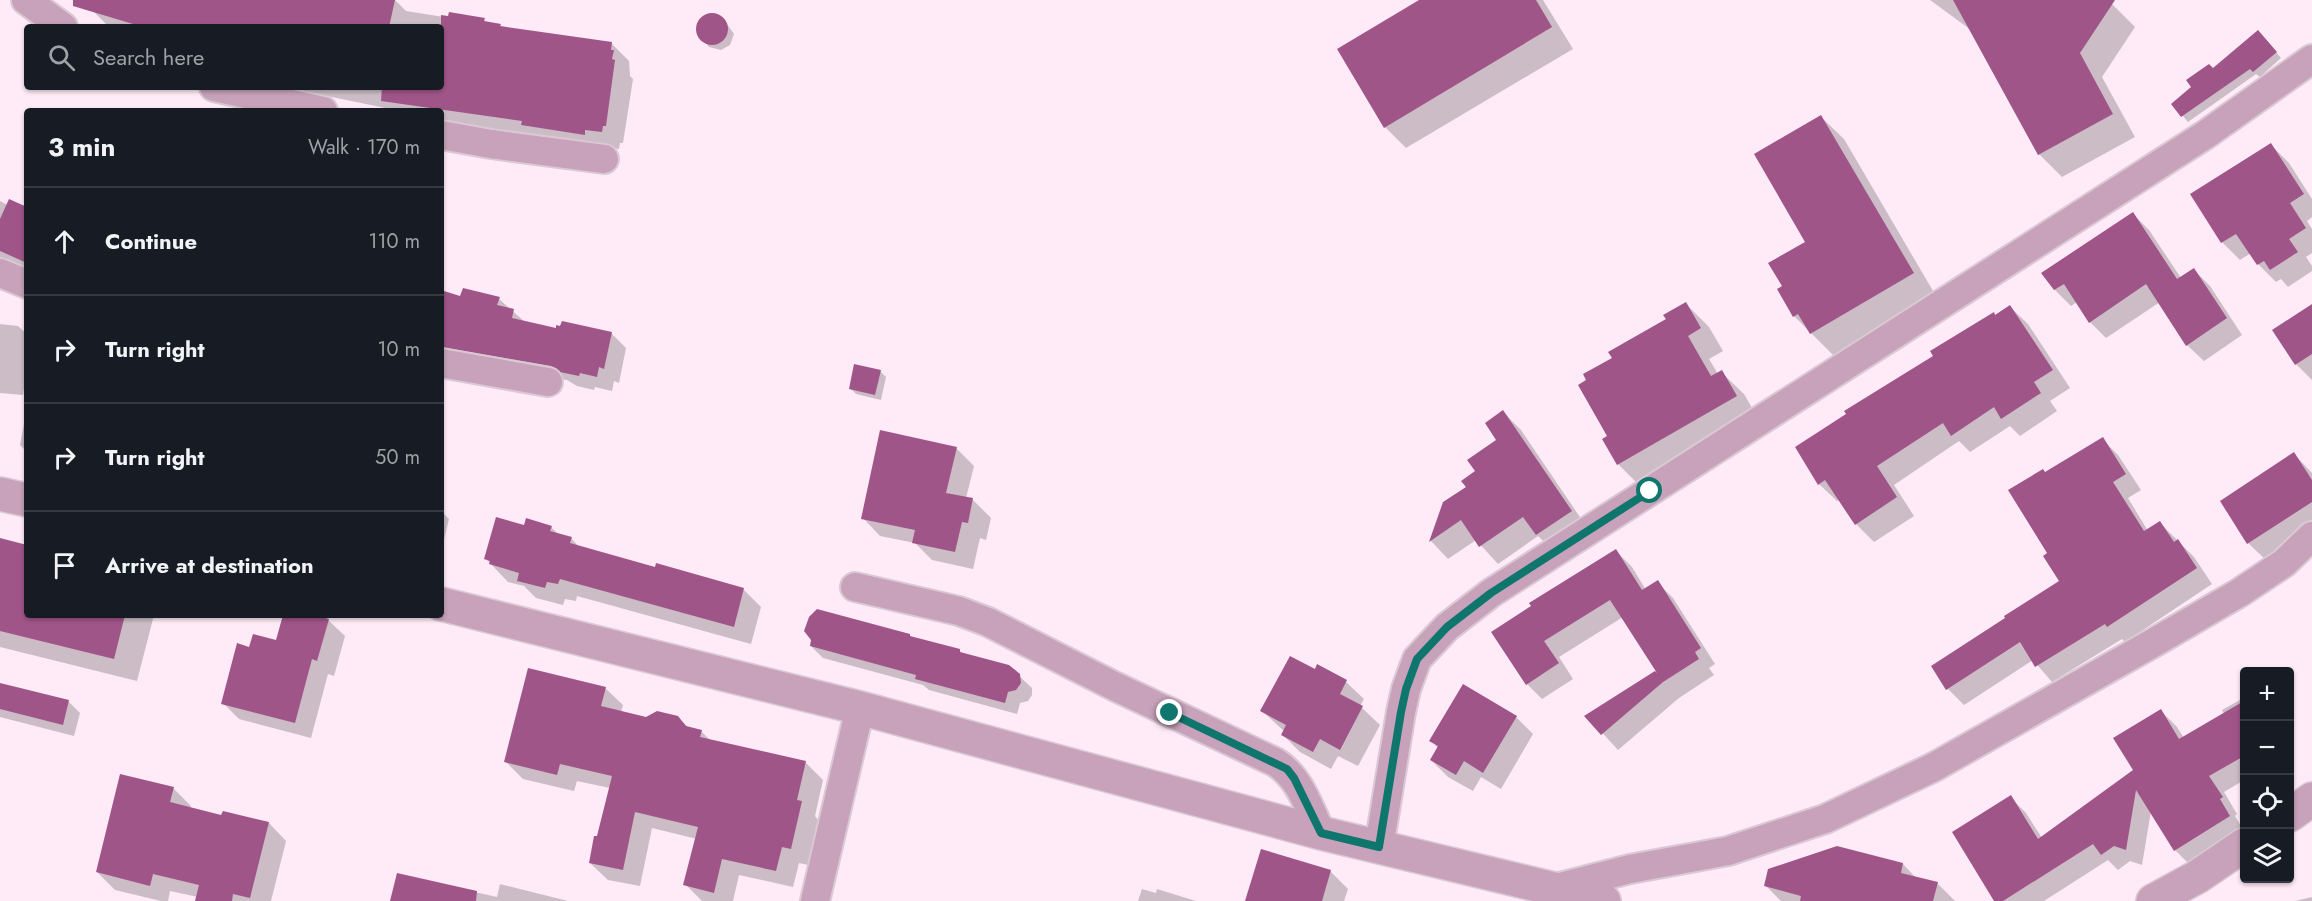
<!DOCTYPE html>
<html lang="en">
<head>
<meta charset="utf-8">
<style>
  :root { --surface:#171b24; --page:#20242c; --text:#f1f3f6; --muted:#9ea1a6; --line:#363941 }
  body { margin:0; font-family:Jost,sans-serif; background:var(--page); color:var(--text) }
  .controls { position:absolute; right:18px; bottom:18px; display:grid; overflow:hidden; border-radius:6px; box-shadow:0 2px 4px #0004 }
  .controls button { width:54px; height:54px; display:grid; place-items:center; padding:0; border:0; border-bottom:2px solid var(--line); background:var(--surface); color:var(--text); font:30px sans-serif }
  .stop { position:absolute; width:18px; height:18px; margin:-14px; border:4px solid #0f766e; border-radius:50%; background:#fff }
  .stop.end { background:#0f766e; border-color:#fff; box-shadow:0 2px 6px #0008 }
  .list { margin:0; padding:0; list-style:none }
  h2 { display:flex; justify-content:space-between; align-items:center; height:78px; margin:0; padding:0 24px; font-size:26px }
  h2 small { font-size:20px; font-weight:400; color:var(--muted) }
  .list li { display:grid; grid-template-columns:39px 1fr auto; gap:18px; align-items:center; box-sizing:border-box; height:108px; padding:0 24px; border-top:2px solid var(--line) }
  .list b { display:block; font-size:22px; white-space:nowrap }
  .list em { font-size:20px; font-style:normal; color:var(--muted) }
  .icon { flex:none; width:33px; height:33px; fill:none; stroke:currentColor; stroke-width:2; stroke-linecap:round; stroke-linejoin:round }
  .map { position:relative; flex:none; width:2312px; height:901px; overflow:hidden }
  .search { position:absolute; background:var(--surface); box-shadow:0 2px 4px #0004; left:24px; top:24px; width:420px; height:66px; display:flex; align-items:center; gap:15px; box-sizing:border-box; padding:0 21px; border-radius:6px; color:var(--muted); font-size:22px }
  .panel { position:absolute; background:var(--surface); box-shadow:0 2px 4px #0004; left:24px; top:108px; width:420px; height:510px; border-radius:6px }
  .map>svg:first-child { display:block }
  .shadow { fill:#0003 }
  .building { fill:#a05589 }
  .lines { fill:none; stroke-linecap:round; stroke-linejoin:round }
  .minor-casing { stroke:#dac9d4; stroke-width:32 }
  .tertiary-casing { stroke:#dac9d4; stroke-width:36 }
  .minor { stroke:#c7a2ba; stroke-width:28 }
  .tertiary { stroke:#c7a2ba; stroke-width:33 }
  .route { stroke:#0f766e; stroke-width:8 }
</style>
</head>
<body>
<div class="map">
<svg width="2312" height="901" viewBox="0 0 2312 901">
  <rect width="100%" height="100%" fill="#feebf7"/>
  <!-- shadow -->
  <g class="shadow">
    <polygon points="72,0 395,0 406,11 450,18 484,20 488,23 500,25 502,28 611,43 629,61 630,76 633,79 623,143 620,143 619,149 441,124 441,111 400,111 283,87 441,87 441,27 109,27 93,11 94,7"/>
    <polygon points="1422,0 1543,0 1573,49 1406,148 1385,127"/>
    <polygon points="1930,0 2106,0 2112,4 2135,27 2102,77 2135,137 2062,177 2039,154 1971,30"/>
    <polygon points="711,14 722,17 734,34 730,45 721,50 709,47 697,31 700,20"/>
    <polygon points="2263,37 2281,58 2260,77 2256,74 2188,122 2173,104 2213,70"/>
    <polygon points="1821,117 1844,139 1936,296 1834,356 1794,316 1779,290 1784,287 1807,242"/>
    <polygon points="2271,145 2289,163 2312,199 2312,217 2307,221 2312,229 2312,253 2306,257 2312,266 2312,271 2288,287 2281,279 2276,282 2258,264 2251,253 2240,260 2222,242 2192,195"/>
    <polygon points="0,201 8,205 27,209 27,268 0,257"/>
    <polygon points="2133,214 2149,230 2181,278 2194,270 2210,286 2242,335 2204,361 2187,345 2160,302 2106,338 2090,322 2077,302 2071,306 2055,290 2043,273"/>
    <polygon points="461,297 499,299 525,322 557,330 611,333 626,348 619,383 614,381 612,391 595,387 594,390 577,386 567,380 441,357 441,300"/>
    <polygon points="1686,304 1709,327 1723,351 1709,359 1718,374 1721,372 1744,394 1759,420 1641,487 1618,464 1604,439 1609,437 1614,359"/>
    <polygon points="2312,306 2312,380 2296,364 2274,330"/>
    <polygon points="2010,307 2028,324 2070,388 2050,401 2057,411 2020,436 2010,426 1970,452 1959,441 1894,485 1914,516 1874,542 1856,524 1840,499 1837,501 1819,484 1996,316"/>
    <polygon points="0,324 18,326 27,334 27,367 23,395 0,393"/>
    <polygon points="880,371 886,377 881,400 856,394 850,388"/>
    <polygon points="1503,412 1521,430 1588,529 1555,552 1538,536 1498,564 1476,540 1448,559 1431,541 1444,503 1468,488 1498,440"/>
    <polygon points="24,424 27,425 27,452 20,445"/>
    <polygon points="2102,439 2118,455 2141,490 2128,498 2148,531 2160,523 2194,557 2212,584 2125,642 2122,639 2052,682 2033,660 1964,705 1948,689 1933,667 2061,582 2049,554 2046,473"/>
    <polygon points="956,448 974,466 966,498 973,500 991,518 986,540 980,538 973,569 932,560 915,543 880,536 863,518"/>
    <polygon points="2294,454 2312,473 2312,531 2266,560 2248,543"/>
    <polygon points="441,511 449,519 442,548 441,548"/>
    <polygon points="525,527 551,527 559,535 571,538 580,548 656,569 743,589 761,607 751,644 577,596 576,601 565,599 563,605 536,598 524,586 508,582 486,559"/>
    <polygon points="0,540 27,546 27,615 154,615 137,681 0,647"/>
    <polygon points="1616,551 1632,567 1646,590 1657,582 1673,598 1715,664 1709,668 1714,675 1679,698 1618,750 1587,716 1661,677 1623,617 1559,657 1573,679 1542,699 1527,684 1493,633"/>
    <polygon points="285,615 310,615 328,620 345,636 334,676 328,674 311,738 239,719 223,703 250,648 277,642"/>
    <polygon points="912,638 960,651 964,655 1019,676 1032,688 1032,695 1028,701 1020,703 1017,714 929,690 923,685 823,658 811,646"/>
    <polygon points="1315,671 1346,682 1364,699 1360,706 1380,725 1358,766 1338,756 1331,769 1300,752 1283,735 1284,731 1262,711"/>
    <polygon points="0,684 68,701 80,713 74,736 0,717"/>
    <polygon points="605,688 623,705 621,712 647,718 677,717 689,728 701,731 711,741 806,763 823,780 815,816 818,820 808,865 799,863 793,887 739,875 733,901 702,901 685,884 697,839 652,828 640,886 608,880 590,863 610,788 577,781 574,791 523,779 506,762"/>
    <polygon points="2240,700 2244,703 2244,780 2224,792 2237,814 2235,816 2244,831 2191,866 2175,850 2151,811 2142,865 2130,861 2118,870 2108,860 2044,901 1996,901 2010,797 2026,813 2042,838 2135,771 2161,711 2177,727 2184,738 2224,714 2222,710"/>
    <polygon points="1516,717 1533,734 1501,789 1481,777 1473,791 1448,777 1431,760 1438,748 1431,741"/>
    <polygon points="2290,737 2294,745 2290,748"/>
    <polygon points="173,788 191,806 190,809 222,817 269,823 286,841 271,901 200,901 198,897 170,891 168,901 161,901 115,890 97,872"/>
    <polygon points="1903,864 1916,878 1937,883 1955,901 1781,901 1766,886"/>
    <polygon points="1330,871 1348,889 1344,901 1247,901"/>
    <polygon points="398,875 497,897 500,884 568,901 392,901"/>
    <polygon points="1142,889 1156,893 1157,889 1196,901 1138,901"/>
    <polygon points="2312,897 2312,901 2295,901"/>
  </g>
  <!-- building -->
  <g class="building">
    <polygon points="73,0 395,0 389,27 143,27 73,6"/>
    <polygon points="1419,0 1536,0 1552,27 1384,128 1337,49"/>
    <polygon points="1953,0 2115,0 2080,53 2113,114 2038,155"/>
    <polygon points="449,12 485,18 484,21 501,24 500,26 612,42 611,50 614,50 612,59 615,60 606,126 603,126 602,132 585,130 585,135 521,125 522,121 381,101 382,87 441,87 441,15 448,16"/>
    <circle cx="712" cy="29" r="16"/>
    <polygon points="2258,30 2277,52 2253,72 2250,69 2181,117 2171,104 2191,87 2186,80 2209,64 2213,68"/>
    <polygon points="1821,115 1914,273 1810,334 1798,314 1793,317 1777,289 1782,286 1768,263 1805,242 1754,154"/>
    <polygon points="2271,143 2304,194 2290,203 2306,228 2289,239 2298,252 2270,270 2264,261 2257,265 2236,234 2221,243 2190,194"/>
    <polygon points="9,199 27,207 27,263 0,251 0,219"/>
    <polygon points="2133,212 2177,279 2194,268 2227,318 2186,346 2146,284 2089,323 2064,284 2054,290 2041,273"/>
    <polygon points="463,288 500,297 497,305 514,309 512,318 556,328 556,325 560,326 562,321 612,332 604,369 599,367 597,377 580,373 579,376 560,372 551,366 441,347 441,305 444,291 460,296"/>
    <polygon points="1686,302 1701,328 1688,336 1711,376 1722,370 1737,396 1617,465 1602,439 1607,436 1578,385 1586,380 1583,374 1612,358 1608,352 1666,319 1663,315"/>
    <polygon points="2312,304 2312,354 2295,365 2272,330"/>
    <polygon points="2010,305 2053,370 2034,382 2041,393 2001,419 1994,407 1951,436 1943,423 1877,466 1897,497 1855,525 1825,480 1818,485 1795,447 1846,414 1844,411 1933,356 1930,351 1994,312 1995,315"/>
    <polygon points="854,364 881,370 875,395 849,389"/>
    <polygon points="1503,410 1572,511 1536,535 1523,517 1479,547 1461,520 1429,542 1443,502 1466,487 1461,481 1475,471 1467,460 1496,440 1485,423"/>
    <polygon points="880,430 957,447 946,493 973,498 968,523 962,522 955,552 912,543 915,530 861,519"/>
    <polygon points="2103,437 2126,474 2113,482 2144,531 2160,521 2174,542 2178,539 2197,568 2107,627 2105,624 2035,667 2020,642 1946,690 1931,666 2005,618 2004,616 2059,581 2043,556 2047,553 2008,490 2043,469 2045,472"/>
    <polygon points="2294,452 2312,480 2312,502 2247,544 2220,501"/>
    <polygon points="496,517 524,525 526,518 552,526 550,531 572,537 570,543 655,567 656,563 744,588 734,627 560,579 558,584 547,582 545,588 517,581 519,573 489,564 490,561 484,559"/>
    <polygon points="0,538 27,545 27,615 125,615 114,659 0,631"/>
    <polygon points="1616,549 1642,590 1658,580 1701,648 1695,652 1699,659 1663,682 1601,735 1584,716 1655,671 1657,673 1610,600 1544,641 1559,663 1526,685 1491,632 1531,606 1529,603"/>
    <polygon points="817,609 910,634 910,636 960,649 960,652 1009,665 1020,674 1021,683 1016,690 1008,692 1005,703 915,679 916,675 810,646 811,640 804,631 809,617"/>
    <polygon points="283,615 315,615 329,619 317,661 312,659 295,723 221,704 237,643 249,647 253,634 276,640"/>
    <polygon points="1290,656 1315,669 1317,664 1347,680 1340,694 1363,706 1340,750 1320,739 1313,752 1281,735 1286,725 1260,711"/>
    <polygon points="528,668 606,687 601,706 646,717 657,711 678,716 686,726 702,730 700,737 806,761 797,800 802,801 791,849 782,847 776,871 722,859 714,893 683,885 698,827 635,812 623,870 589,863 594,836 597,836 612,776 560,764 557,775 504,762"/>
    <polygon points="0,683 69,700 63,725 0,709"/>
    <polygon points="1463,684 1517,716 1483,773 1464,761 1456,775 1430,760 1438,746 1429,741"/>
    <polygon points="2244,701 2244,756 2209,776 2223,797 2220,799 2230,816 2174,851 2136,790 2126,850 2114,846 2101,855 2093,844 2003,901 1994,901 1952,832 2011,795 2038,839 2133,770 2113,738 2161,709 2179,739"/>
    <polygon points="120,774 174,787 170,802 221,815 223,811 269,822 250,898 233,894 232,901 195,901 199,885 153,874 150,886 96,872"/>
    <polygon points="1837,846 1903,863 1901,873 1938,882 1933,901 1800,901 1801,896 1764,886 1768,869"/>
    <polygon points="1261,849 1331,870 1322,901 1245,901"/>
    <polygon points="397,873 477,891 476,901 390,901"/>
  </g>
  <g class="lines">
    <!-- minor casing -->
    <g class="minor-casing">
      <g id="minor">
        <polyline points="26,0 63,27"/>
        <polyline points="214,87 323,111"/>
        <polyline points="441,135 491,144 604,159"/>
        <polyline points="0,273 27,284"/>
        <polyline points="441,363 548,382"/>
        <path d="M855,587l104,24 29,11 126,64 161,76c25,15 34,46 46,71"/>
        <polyline points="1379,847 1401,712 1406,689 1417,659 1447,627 1491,593 2205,135 2312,59"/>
        <polyline points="1556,888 1630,869 1728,851 1825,819 1934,767 2160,639 2239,593 2284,563 2312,536"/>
        <polyline points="815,901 860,708"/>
      </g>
    </g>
    <!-- tertiary casing -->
    <g class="tertiary-casing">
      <g id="tertiary">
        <polyline points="0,494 27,500"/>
        <polyline points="441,604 860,708 1321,833 1604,901"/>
        <polyline points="2290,815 2312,799"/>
        <polyline points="2153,901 2197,877 2244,845"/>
      </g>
    </g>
    <!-- minor -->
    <use href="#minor" class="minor"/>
    <!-- tertiary -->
    <use href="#tertiary" class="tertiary"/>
  </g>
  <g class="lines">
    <!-- route -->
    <polyline class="route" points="1170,713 1287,769 1294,778 1321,833 1379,847 1401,712 1406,689 1417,659 1447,627 1491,593 1650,491"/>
  </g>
</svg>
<div class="controls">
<button>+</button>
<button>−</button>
<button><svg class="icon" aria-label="locate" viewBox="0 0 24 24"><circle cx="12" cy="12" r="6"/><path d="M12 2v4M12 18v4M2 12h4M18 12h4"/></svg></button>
<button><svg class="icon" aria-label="layers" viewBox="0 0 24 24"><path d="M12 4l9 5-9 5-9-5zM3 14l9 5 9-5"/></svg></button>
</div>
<div class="stop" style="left:1650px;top:491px"></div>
<div class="stop end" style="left:1170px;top:713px"></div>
<div class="search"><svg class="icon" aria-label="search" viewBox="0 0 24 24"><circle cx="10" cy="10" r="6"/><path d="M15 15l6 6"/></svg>Search here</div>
<section class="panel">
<h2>3 min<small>Walk · 170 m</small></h2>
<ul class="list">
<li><svg class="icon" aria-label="ahead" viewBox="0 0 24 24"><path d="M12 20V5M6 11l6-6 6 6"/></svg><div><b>Continue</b></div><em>110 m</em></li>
<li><svg class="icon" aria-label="right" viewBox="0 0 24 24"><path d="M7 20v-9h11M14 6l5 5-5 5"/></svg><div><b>Turn right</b></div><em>10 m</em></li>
<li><svg class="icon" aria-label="right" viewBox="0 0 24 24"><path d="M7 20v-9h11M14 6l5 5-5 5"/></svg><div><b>Turn right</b></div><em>50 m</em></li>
<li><svg class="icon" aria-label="arrive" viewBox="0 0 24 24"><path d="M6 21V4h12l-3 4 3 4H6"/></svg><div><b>Arrive at destination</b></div></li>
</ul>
</section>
</div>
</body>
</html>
